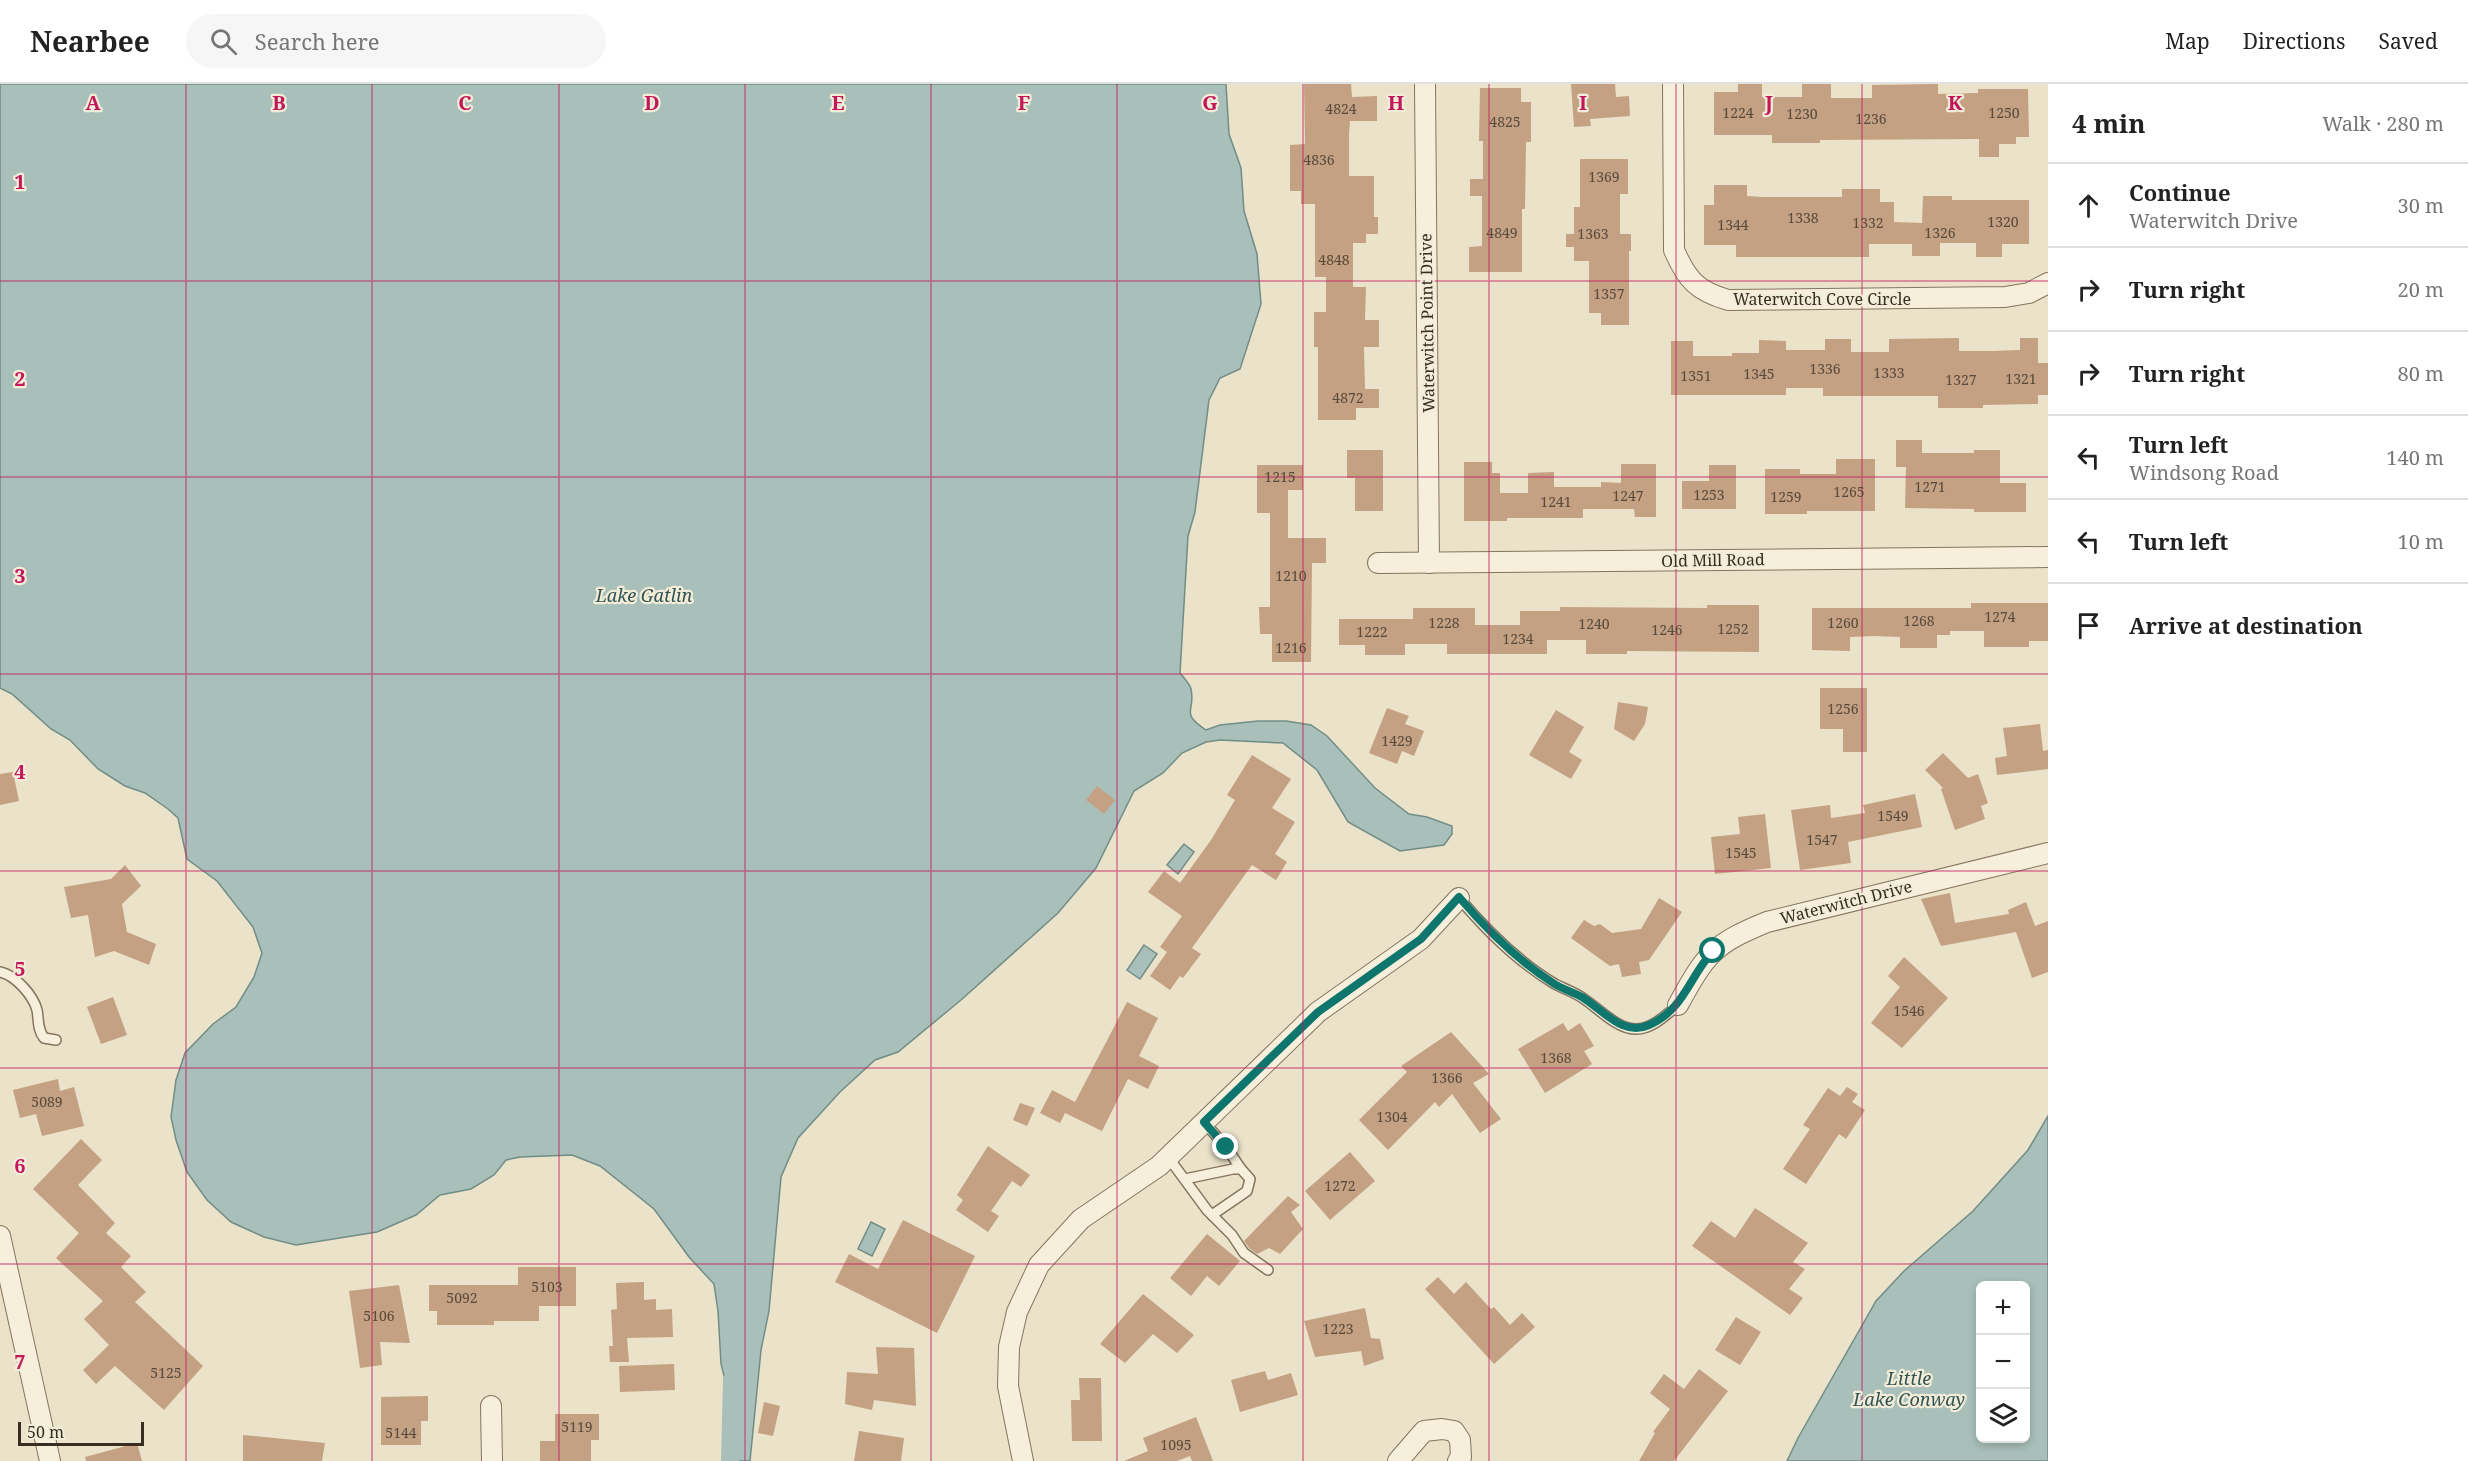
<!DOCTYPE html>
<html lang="en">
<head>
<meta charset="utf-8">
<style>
  :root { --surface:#fff; --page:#f6f6f6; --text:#222; --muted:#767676; --line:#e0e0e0 }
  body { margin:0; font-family:"Noto Serif",serif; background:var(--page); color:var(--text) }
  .controls { position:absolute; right:18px; bottom:18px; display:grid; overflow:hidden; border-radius:9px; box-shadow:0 3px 9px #0003 }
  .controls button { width:54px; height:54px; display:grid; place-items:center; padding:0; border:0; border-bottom:2px solid var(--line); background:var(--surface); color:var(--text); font:30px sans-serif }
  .scale { position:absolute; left:18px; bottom:15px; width:126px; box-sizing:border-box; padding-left:6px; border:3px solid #372d21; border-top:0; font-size:16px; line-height:21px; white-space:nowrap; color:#372d21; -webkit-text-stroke:4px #f2ecd8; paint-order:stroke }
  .stop { position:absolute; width:18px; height:18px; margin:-14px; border:4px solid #0f766e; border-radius:50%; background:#fff }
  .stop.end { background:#0f766e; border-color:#fff; box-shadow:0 2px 6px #0008 }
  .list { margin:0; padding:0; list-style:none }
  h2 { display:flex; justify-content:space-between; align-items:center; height:78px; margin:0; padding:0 24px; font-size:26px }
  h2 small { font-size:20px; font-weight:400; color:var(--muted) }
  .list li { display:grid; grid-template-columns:39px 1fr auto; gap:18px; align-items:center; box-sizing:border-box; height:84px; padding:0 24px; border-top:2px solid var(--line) }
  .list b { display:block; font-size:22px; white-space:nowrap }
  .list p { margin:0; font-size:20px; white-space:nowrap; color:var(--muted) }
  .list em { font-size:20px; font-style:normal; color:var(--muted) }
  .icon { flex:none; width:33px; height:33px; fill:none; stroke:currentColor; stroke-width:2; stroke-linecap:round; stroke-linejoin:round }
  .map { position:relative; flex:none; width:2048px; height:1377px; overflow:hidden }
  header { display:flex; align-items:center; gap:36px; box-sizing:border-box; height:84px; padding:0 30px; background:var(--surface); border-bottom:2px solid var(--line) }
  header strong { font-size:28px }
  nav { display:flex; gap:33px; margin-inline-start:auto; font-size:21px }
  .search { width:420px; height:54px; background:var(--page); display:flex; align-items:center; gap:15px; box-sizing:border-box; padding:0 21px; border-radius:33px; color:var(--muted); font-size:22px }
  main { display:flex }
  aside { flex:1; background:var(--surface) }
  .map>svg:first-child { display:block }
  .water { fill:#a9bfb9; stroke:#718d87; stroke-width:1.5; fill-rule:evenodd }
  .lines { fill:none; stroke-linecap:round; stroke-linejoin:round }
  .canal { stroke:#a9bfb9; stroke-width:18 }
  .building { fill:#c4a183 }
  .service-casing { stroke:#85755f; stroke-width:12 }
  .minor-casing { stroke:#85755f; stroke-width:22 }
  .service { stroke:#f6efdc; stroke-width:9 }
  .minor { stroke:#f6efdc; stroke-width:20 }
  .route { stroke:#0f766e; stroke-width:8 }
  .grid { fill:none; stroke:#c2185b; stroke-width:1.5; stroke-opacity:0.55 }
  .labels { text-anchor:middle; stroke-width:4.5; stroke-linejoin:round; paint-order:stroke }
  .number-label { font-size:14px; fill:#5a4a3a }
  .street-label { font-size:16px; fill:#372d21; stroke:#f2ecd8 }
  .water-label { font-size:18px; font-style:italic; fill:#325554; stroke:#f2ecd8 }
  .grid-label { font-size:20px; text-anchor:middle; font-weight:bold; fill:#c2185b; stroke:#f2ecd8; stroke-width:4.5; stroke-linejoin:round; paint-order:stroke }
</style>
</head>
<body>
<header>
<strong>Nearbee</strong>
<div class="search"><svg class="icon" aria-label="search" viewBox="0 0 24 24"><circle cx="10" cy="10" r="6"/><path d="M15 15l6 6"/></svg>Search here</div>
<nav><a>Map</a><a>Directions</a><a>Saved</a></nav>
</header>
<main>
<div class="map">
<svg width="2048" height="1377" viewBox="0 0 2048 1377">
  <rect width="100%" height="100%" fill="#eae2c9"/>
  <!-- water -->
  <g class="water">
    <path d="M0,0h1226l3,50 12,34 3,43 13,43 4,50 -21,65 -20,9 -11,22 -14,112 -7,24 -8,137c3,4 10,11 11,16 5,23 -12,23 15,41l14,-5 38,-4h28l25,4 16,11 48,52 34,26 18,3 25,9v8l-8,11 -44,6 -52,-29 -31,-52 -34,-27 -63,-3 -14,2 -24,11 -19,20 -29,18 -38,77 -38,45 -97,87 -63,52 -23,8 -35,32 -42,46 -17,39 -12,134 -8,39 -11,111h-27l9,-54 -11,-43 -3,-53 -4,-27 -25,-27 -35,-48 -54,-43 -28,-11 -52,2 -14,3 -12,15 -23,14 -31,6 -24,20 -39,17 -81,13 -32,-8 -33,-15 -24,-22 -20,-28 -11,-32 -5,-23 5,-37 9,-27 28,-29 23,-17 18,-30 8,-24 -9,-26 -36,-46 -30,-22 -9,-41 -10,-9 -23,-16 -20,-7 -27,-17 -28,-29 -19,-11 -39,-35 -12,-6z"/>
    <polygon points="1184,760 1194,768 1178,790 1167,781"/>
    <polygon points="1144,861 1157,870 1140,895 1127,886"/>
    <path d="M2048,1032v345h-261l11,-23 78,-137 28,-30 69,-60 55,-61zM1980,1202h46v152h-46z"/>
    <polygon points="871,1138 885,1145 872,1172 858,1165"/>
  </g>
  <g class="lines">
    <!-- canal -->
    <polyline class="canal" points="730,1377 732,1296"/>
  </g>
  <!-- building -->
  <g class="building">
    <polygon points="1304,0 1351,0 1352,13 1377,12 1377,37 1350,37 1349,51 1349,92 1374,92 1374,133 1378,133 1378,150 1366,150 1366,159 1353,159 1353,203 1366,203 1365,236 1379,236 1379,263 1364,263 1365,305 1379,305 1379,324 1356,324 1356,336 1318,336 1318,263 1314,263 1314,228 1326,228 1326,193 1315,193 1315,120 1301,120 1301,107 1290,107 1290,61 1305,60"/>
    <polygon points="1571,0 1615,0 1616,13 1629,12 1630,32 1590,35 1591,42 1574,43"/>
    <polygon points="1738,0 1762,0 1762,13 1802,13 1802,0 1831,0 1831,14 1872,14 1872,1 1938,0 1938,10 1978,9 1978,5 2028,5 2029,53 2016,53 2016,60 1999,60 1999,73 1979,73 1979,55 1820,56 1820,59 1772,59 1772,51 1714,51 1714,8 1738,8"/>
    <polygon points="1480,4 1521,4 1521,18 1531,18 1531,58 1526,58 1525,125 1522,125 1522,188 1469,188 1469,163 1482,162 1482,112 1470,112 1470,95 1483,95 1483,57 1479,57"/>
    <polygon points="1580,75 1628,75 1628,110 1620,110 1620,150 1631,150 1631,167 1629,167 1629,241 1601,241 1601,229 1589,229 1589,177 1574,177 1574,163 1566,163 1566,150 1574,150 1574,123 1580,123"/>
    <polygon points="1714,101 1747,101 1747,112 1763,113 1842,113 1842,105 1880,105 1880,118 1894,118 1894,138 1922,139 1923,112 1952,112 1952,116 2029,116 2029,160 2002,160 2002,173 1976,173 1976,159 1940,159 1940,172 1912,172 1912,160 1869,160 1869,173 1736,173 1736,161 1704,161 1704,121 1714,121"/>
    <polygon points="1959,254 1959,267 1993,267 2020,266 2020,254 2038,254 2038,279 2048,279 2048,311 2038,311 2038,320 1983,321 1983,324 1938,324 1938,312 1823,312 1823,304 1786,304 1786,311 1671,311 1671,257 1693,257 1693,272 1732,272 1732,269 1759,269 1759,256 1786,257 1786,266 1825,266 1825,255 1851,255 1851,268 1889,268 1889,255"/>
    <polygon points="1896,356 1922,356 1922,369 1974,369 1974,366 2000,366 2000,399 2026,399 2026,428 1974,428 1974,425 1905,424 1906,383 1896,383"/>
    <polygon points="1347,366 1383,366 1383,427 1355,427 1355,394 1347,394"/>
    <polygon points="1836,375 1875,375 1875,427 1807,427 1807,430 1765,430 1765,385 1800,385 1800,390 1836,390"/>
    <polygon points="1464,378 1492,378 1492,389 1500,389 1500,409 1528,409 1528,389 1554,388 1554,403 1601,403 1601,398 1621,399 1621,380 1656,380 1656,433 1635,433 1634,425 1583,425 1583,434 1507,434 1507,437 1464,437"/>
    <polygon points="1257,381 1303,381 1303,406 1288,406 1288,454 1326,454 1326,479 1312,479 1311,578 1272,578 1272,550 1260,550 1259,523 1270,523 1270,429 1257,429"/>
    <polygon points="1709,381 1736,381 1736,425 1682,425 1682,397 1709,397"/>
    <polygon points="1971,519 2048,519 2048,557 2029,557 2029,563 1984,563 1984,547 1950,547 1950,551 1937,551 1937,564 1900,564 1900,553 1875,552 1850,553 1850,567 1812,566 1812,524 1971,524"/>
    <polygon points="1707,521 1759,521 1759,568 1627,567 1627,570 1586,570 1586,556 1547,556 1547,570 1447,570 1447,560 1405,560 1405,571 1365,571 1365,561 1339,561 1339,535 1413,535 1413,524 1475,524 1475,541 1520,541 1520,527 1560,527 1560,523 1707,524"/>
    <polygon points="1820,604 1867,604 1867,668 1843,668 1843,645 1820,645"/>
    <polygon points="1618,618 1648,623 1645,640 1634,657 1614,645"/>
    <polygon points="1387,624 1409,632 1405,640 1424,647 1414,672 1402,667 1397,680 1369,669"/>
    <polygon points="1556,626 1584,643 1569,668 1582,676 1571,695 1529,671"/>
    <polygon points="2040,640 2043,667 2048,666 2048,685 1997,691 1995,674 2007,672 2003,644"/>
    <polygon points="1943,669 1968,694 1978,690 1988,719 1981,722 1985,735 1955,746 1941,705 1943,704 1925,686"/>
    <polygon points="1252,671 1291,695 1272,724 1295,738 1275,770 1287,778 1276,796 1252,781 1192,864 1201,870 1183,894 1180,892 1170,906 1150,892 1167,868 1160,863 1182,832 1148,808 1164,787 1180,799 1211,756 1235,716 1227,711"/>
    <polygon points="13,688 19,717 0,721 0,690"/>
    <polygon points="1097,702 1115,716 1104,730 1086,716"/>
    <polygon points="1915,710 1922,743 1848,758 1851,779 1800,786 1791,726 1830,721 1831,734 1865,729 1863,721"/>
    <polygon points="1765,730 1771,784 1715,790 1711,753 1740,750 1738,733"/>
    <polygon points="125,781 141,802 122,820 127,848 156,860 149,881 114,867 95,873 88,831 71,834 64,803 111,795"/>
    <polygon points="1950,809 1955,839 2009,830 2008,826 2026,818 2035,842 2048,837 2048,888 2032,894 2016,848 1941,862 1921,815"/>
    <polygon points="1659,814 1682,828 1649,876 1639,878 1641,890 1622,893 1619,880 1610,882 1571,854 1584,836 1594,842 1600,840 1612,849 1641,845"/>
    <polygon points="1904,873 1948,914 1902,964 1871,939 1900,903 1888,892"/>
    <polygon points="113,913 127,951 101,960 87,923"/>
    <polygon points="1127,918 1158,934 1139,972 1159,982 1148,1005 1128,995 1102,1047 1065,1029 1060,1039 1040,1029 1052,1006 1075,1018"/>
    <polygon points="1563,939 1568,947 1580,939 1594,962 1584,967 1592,980 1545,1009 1518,965"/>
    <polygon points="1451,948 1489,990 1473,999 1501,1035 1480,1049 1452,1010 1439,1023 1435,1018 1388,1066 1359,1036 1407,988 1401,982"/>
    <polygon points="58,995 60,1007 74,1003 84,1042 42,1052 36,1030 20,1034 13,1006"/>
    <polygon points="1847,1003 1858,1010 1852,1018 1865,1026 1846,1055 1839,1050 1806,1100 1783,1085 1810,1045 1803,1041 1828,1004 1840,1012"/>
    <polygon points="1020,1019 1035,1024 1027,1042 1013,1036"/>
    <polygon points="81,1055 102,1076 78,1101 115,1139 106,1149 131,1172 121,1183 146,1208 135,1218 203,1282 164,1326 115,1282 96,1300 83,1286 109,1261 84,1235 103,1217 56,1174 79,1149 33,1105"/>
    <polygon points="988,1062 1030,1091 1021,1103 1012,1097 991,1127 999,1132 988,1148 956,1126 963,1116 957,1111"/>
    <polygon points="1350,1068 1375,1097 1330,1136 1305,1107"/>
    <polygon points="1288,1112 1300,1121 1291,1128 1303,1145 1280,1170 1269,1164 1257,1170 1249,1164 1244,1157"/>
    <polygon points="1755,1124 1808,1159 1793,1178 1805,1185 1789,1205 1803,1214 1790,1231 1692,1162 1711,1137 1735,1154"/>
    <polygon points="903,1136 975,1172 937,1249 835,1198 849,1170 878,1185"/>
    <polygon points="1207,1150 1240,1177 1219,1202 1207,1192 1191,1212 1170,1194"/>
    <polygon points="518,1183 576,1183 576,1222 539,1222 539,1237 494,1237 494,1241 437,1241 437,1227 429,1227 429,1201 518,1201"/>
    <polygon points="1438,1193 1454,1210 1466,1198 1491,1225 1494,1223 1510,1241 1522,1229 1535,1243 1494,1280 1425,1205"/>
    <polygon points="644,1198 644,1216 656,1215 656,1226 672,1225 673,1253 627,1254 629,1278 610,1278 609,1262 613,1262 611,1226 617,1225 616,1199"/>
    <polygon points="399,1201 410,1259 380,1258 382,1281 360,1284 349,1207"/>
    <polygon points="1143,1210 1194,1251 1177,1269 1153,1250 1125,1279 1100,1260"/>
    <polygon points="1365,1224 1371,1254 1380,1255 1384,1275 1364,1282 1361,1267 1315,1273 1304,1237"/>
    <polygon points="1736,1233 1761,1248 1740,1281 1715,1266"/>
    <polygon points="876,1263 914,1264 916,1322 874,1316 872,1326 845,1320 847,1288 878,1290"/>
    <polygon points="674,1280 675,1306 620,1308 619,1282"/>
    <polygon points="1699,1285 1728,1307 1674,1377 1639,1377 1655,1349 1653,1348 1670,1325 1650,1309 1664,1290 1684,1305"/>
    <polygon points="1265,1287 1268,1296 1291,1289 1298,1311 1240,1328 1231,1296"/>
    <polygon points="1079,1294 1101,1294 1102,1357 1072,1357 1071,1316 1080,1316"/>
    <polygon points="428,1312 428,1337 421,1337 421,1361 381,1361 381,1313"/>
    <polygon points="764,1318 780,1322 773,1352 758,1349"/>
    <polygon points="555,1330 599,1330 599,1356 591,1356 591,1377 540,1377 540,1357 555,1357"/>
    <polygon points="1196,1333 1213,1377 1192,1377 1190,1372 1177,1377 1124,1377 1148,1367 1143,1354"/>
    <polygon points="859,1347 904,1354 901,1377 854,1377"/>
    <polygon points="243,1351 325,1359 322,1377 243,1377"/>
    <polygon points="137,1359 142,1377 86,1377 85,1373"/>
  </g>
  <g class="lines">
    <!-- service casing -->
    <g class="service-casing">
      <g id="service">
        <path d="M1459,814c28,33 59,64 96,86 9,5 20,8 29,15 14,9 33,30 51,30 16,1 31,-14 43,-24"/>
        <path d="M0,888c15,3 33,23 37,38 2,10 0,19 7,28l12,2"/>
        <polyline points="1204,1038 1226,1063 1241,1085"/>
        <polyline points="1168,1073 1207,1126 1232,1151 1244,1169 1268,1186"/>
        <polyline points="1185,1095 1233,1085 1241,1085 1250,1095 1247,1107 1212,1131"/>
      </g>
    </g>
    <!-- minor casing -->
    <g class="minor-casing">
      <g id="minor">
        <polyline points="1425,0 1429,479"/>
        <path d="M1673,0l1,166c13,30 23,41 54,50l277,-3 24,-4 19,-10"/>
        <polyline points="1378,479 2048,473"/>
        <path d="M1678,921c28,-51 35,-61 89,-83l281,-69"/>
        <polyline points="0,1152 50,1377"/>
        <polyline points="491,1322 492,1377"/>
        <polyline points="1023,1377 1008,1302 1009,1263 1017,1228 1039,1181 1081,1135 1159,1082 1318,928 1421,855 1459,814"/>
        <polyline points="1398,1377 1424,1347 1442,1345 1454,1347 1460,1356 1461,1373 1458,1377"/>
      </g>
    </g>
    <!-- service -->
    <use href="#service" class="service"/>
    <!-- minor -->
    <use href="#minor" class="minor"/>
  </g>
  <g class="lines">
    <!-- route -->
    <path class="route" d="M1226,1063l-22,-25 114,-110 103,-73 38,-42c28,33 58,63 94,86 9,6 20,9 29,14 21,13 41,40 67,28 35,-15 40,-48 64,-74"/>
  </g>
  <!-- grid -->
  <path class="grid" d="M186,0v1377M372,0v1377M559,0v1377M745,0v1377M931,0v1377M1117,0v1377M1303,0v1377M1489,0v1377M1676,0v1377M1862,0v1377M0,197h2048M0,393h2048M0,590h2048M0,787h2048M0,984h2048M0,1180h2048"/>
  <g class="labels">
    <!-- number labels -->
    <g class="number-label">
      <text x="1341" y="30">4824</text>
      <text x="1738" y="34">1224</text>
      <text x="2004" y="34">1250</text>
      <text x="1802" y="35">1230</text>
      <text x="1871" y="40">1236</text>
      <text x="1505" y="43">4825</text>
      <text x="1319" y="81">4836</text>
      <text x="1604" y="98">1369</text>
      <text x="1803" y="139">1338</text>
      <text x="2003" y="143">1320</text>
      <text x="1868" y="144">1332</text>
      <text x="1733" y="146">1344</text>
      <text x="1502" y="154">4849</text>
      <text x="1940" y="154">1326</text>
      <text x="1593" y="155">1363</text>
      <text x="1334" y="181">4848</text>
      <text x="1609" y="215">1357</text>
      <text x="1825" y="290">1336</text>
      <text x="1889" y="294">1333</text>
      <text x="1759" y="295">1345</text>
      <text x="1696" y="297">1351</text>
      <text x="2021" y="300">1321</text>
      <text x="1961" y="301">1327</text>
      <text x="1348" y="319">4872</text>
      <text x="1280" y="398">1215</text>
      <text x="1930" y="408">1271</text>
      <text x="1849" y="413">1265</text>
      <text x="1709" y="416">1253</text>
      <text x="1628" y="417">1247</text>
      <text x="1786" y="418">1259</text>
      <text x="1556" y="423">1241</text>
      <text x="1291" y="497">1210</text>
      <text x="2000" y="538">1274</text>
      <text x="1919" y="542">1268</text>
      <text x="1444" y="544">1228</text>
      <text x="1843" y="544">1260</text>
      <text x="1594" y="545">1240</text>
      <text x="1733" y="550">1252</text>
      <text x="1667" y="551">1246</text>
      <text x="1372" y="553">1222</text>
      <text x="1518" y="560">1234</text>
      <text x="1291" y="569">1216</text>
      <text x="1843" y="630">1256</text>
      <text x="1397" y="662">1429</text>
      <text x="1893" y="737">1549</text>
      <text x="1822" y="761">1547</text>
      <text x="1741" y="774">1545</text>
      <text x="1909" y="932">1546</text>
      <text x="1556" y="979">1368</text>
      <text x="1447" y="999">1366</text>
      <text x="47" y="1023">5089</text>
      <text x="1392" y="1038">1304</text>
      <text x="1340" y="1107">1272</text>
      <text x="547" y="1208">5103</text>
      <text x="462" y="1219">5092</text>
      <text x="379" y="1237">5106</text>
      <text x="1338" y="1250">1223</text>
      <text x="166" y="1294">5125</text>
      <text x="577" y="1348">5119</text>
      <text x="401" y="1354">5144</text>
      <text x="1176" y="1366">1095</text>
    </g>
    <!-- street labels -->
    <g class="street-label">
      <text x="1822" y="221">Waterwitch Cove Circle</text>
      <text transform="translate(1427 239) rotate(-91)" y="6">Waterwitch Point Drive</text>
      <text transform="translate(1713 476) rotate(-1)" y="6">Old Mill Road</text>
      <text transform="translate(1846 818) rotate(-14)" y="6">Waterwitch Drive</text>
    </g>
    <!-- water labels -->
    <g class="water-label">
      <text x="644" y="518">Lake Gatlin</text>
      <text x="1909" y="1301">Little<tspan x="1909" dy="21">Lake Conway</tspan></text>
    </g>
  </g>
  <g class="grid-label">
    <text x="93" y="26">A</text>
    <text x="279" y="26">B</text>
    <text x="465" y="26">C</text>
    <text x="652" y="26">D</text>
    <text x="838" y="26">E</text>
    <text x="1024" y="26">F</text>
    <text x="1210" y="26">G</text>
    <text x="1396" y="26">H</text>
    <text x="1583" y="26">I</text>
    <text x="1769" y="26">J</text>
    <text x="1955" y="26">K</text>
    <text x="20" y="105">1</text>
    <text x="20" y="302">2</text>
    <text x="20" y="499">3</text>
    <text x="20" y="695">4</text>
    <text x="20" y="892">5</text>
    <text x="20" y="1089">6</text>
    <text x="20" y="1285">7</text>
  </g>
</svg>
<div class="controls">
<button>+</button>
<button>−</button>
<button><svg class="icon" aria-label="layers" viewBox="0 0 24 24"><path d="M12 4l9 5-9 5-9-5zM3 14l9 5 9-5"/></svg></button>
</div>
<div class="scale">50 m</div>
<div class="stop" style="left:1713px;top:867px"></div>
<div class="stop end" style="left:1226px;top:1063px"></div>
</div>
<aside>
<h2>4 min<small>Walk · 280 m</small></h2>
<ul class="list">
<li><svg class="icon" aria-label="ahead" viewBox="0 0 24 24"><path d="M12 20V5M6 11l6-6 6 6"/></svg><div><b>Continue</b><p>Waterwitch Drive</p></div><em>30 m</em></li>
<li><svg class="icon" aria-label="right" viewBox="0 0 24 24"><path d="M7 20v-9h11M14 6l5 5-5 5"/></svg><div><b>Turn right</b></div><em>20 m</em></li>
<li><svg class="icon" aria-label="right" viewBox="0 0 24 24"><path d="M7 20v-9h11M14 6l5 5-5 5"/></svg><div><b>Turn right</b></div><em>80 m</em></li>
<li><svg class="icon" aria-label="left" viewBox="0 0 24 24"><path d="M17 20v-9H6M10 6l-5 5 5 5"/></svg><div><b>Turn left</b><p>Windsong Road</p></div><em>140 m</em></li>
<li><svg class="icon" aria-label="left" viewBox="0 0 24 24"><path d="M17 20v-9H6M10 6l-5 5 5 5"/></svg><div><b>Turn left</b></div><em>10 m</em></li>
<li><svg class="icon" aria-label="arrive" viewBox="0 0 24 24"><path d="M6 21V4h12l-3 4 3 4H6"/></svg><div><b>Arrive at destination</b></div></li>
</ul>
</aside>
</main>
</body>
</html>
